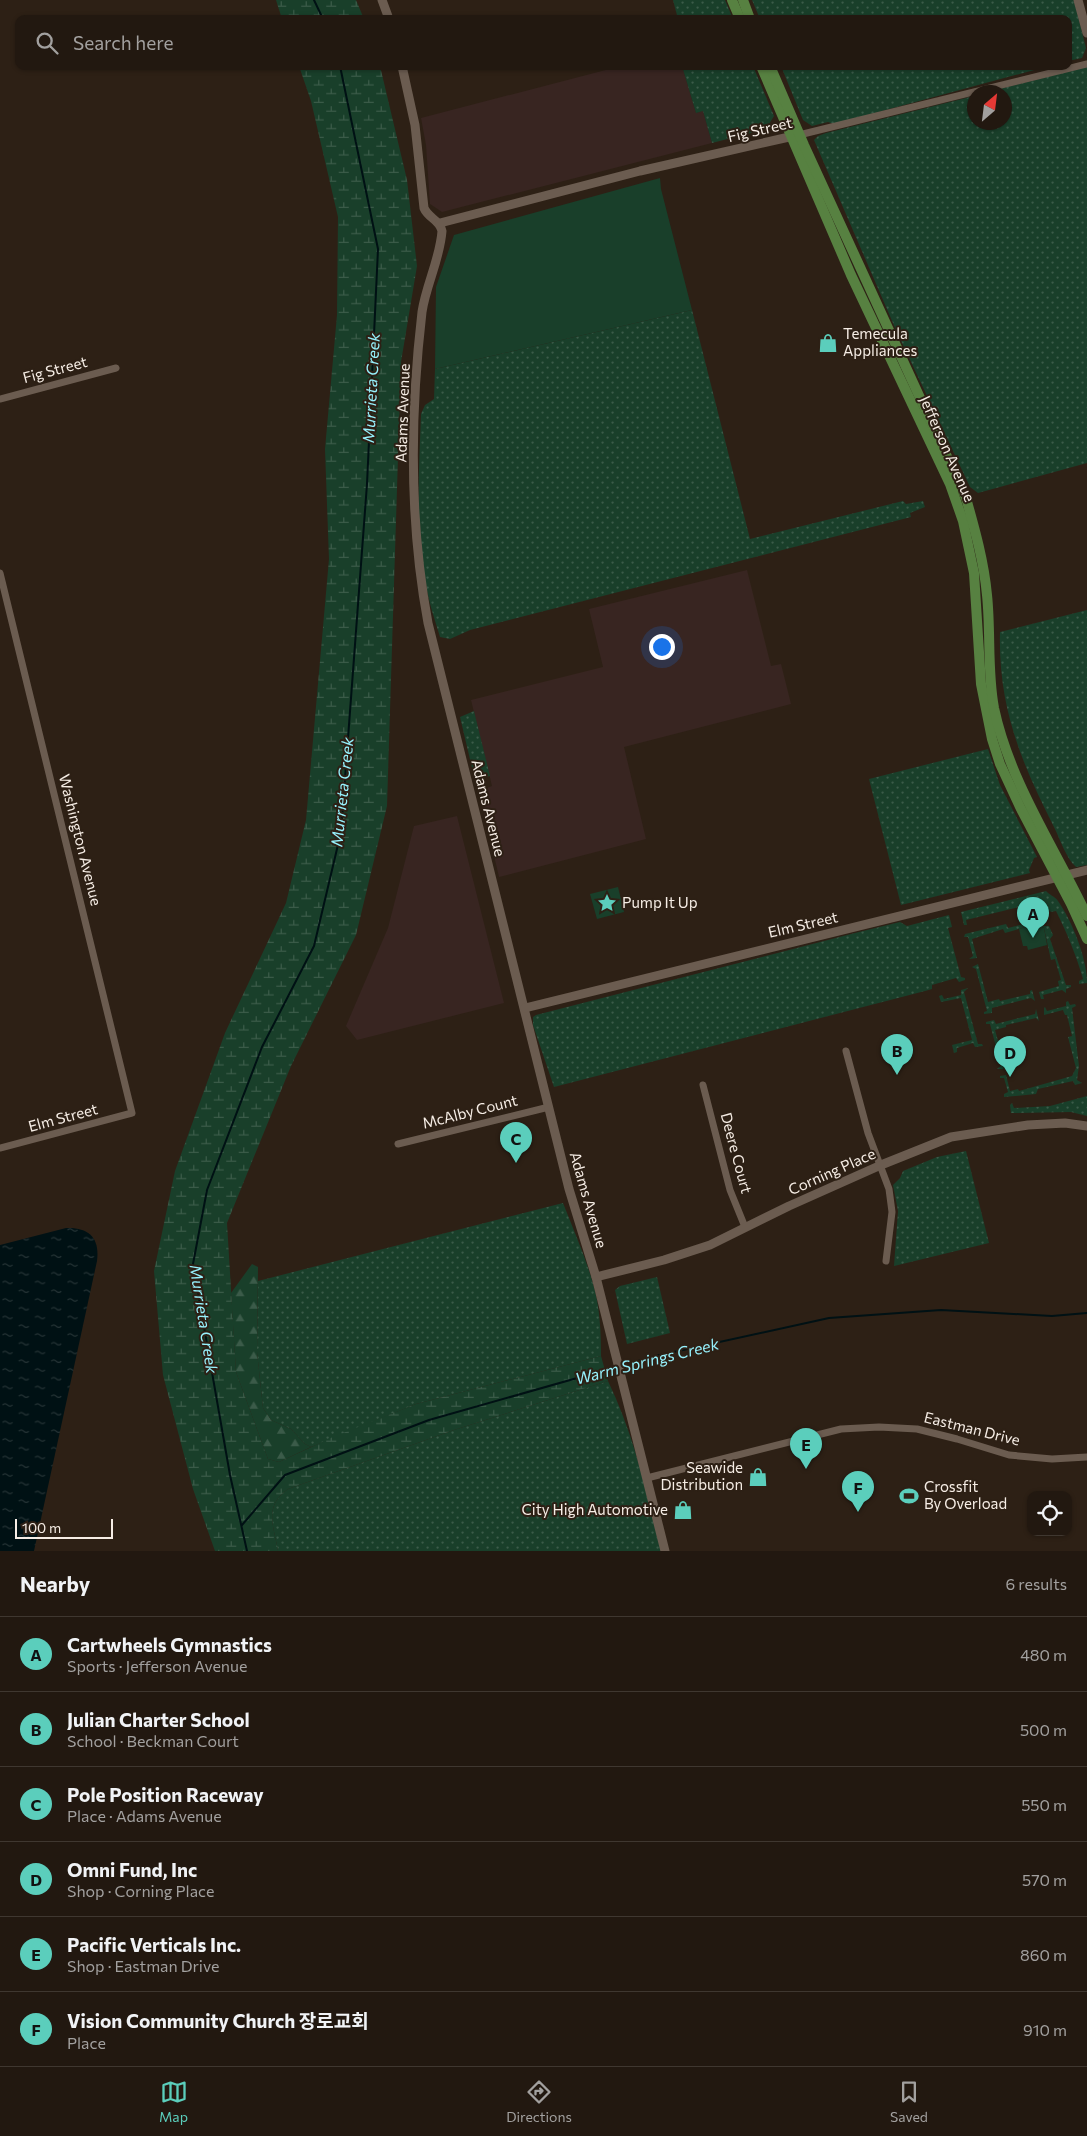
<!DOCTYPE html>
<html lang="en">
<head>
<meta charset="utf-8">
<style>
  :root { --surface:#221810; --page:#2e251e; --text:#f1f3f6; --muted:#a2a09f; --line:#3f3730; --accent:#5bcebc }
  body { margin:0; font-family:Commissioner,"Noto Sans KR",sans-serif; background:var(--page); color:var(--text) }
  .controls { position:absolute; right:15px; bottom:15px; display:grid; overflow:hidden; border-radius:10px; box-shadow:0 1px 4px #0004 }
  .controls button { width:45px; height:45px; display:grid; place-items:center; padding:0; border:0; border-bottom:1px solid var(--line); background:var(--surface); color:var(--text); font:25px sans-serif }
  .compass { position:absolute; left:967px; top:85px; width:45px; height:45px; border-radius:50%; background:var(--surface); box-shadow:0 1px 4px #0004; rotate:28deg }
  .scale { position:absolute; left:15px; bottom:12px; width:98px; box-sizing:border-box; padding-left:5px; border:2px solid #f6ede5; border-top:0; font-size:14px; line-height:18px; white-space:nowrap; color:#f6ede5; -webkit-text-stroke:4px #2d2015; paint-order:stroke }
  .you { position:absolute; left:661px; top:646px; width:18px; height:18px; margin:-12px; border:4px solid #fff; border-radius:50%; background:#1a73e8; box-shadow:0 0 0 8px #1a73e833 }
  .badge { display:grid; place-items:center; width:32px; height:32px; border-radius:50%; background:var(--accent); color:#111; font-size:16px; font-weight:700 }
  .pin { position:absolute; translate:-50% -41px; filter:drop-shadow(0 1px 2px #0008) }
  .pin::after { content:''; position:absolute; top:26px; width:18px; height:15px; background:inherit; clip-path:polygon(0 0,100% 0,50% 100%) }
  .list { margin:0; padding:0; list-style:none }
  h2 { display:flex; justify-content:space-between; align-items:center; height:65px; margin:0; padding:0 20px; font-size:21px }
  h2 small { font-size:16px; font-weight:400; color:var(--muted) }
  .list li { display:grid; grid-template-columns:32px 1fr auto; gap:15px; align-items:center; box-sizing:border-box; height:75px; padding:0 20px; border-top:1px solid var(--line) }
  .list b { display:block; font-size:19px; white-space:nowrap }
  .list p { margin:0; font-size:16px; white-space:nowrap; color:var(--muted) }
  .list em { font-size:16px; font-style:normal; color:var(--muted) }
  .icon { flex:none; width:28px; height:28px; fill:none; stroke:currentColor; stroke-width:2; stroke-linecap:round; stroke-linejoin:round }
  .map { position:relative; flex:none; width:1087px; height:1551px; overflow:hidden }
  .search { position:absolute; background:var(--surface); box-shadow:0 1px 4px #0004; left:15px; right:15px; top:15px; height:55px; display:flex; align-items:center; gap:12px; box-sizing:border-box; padding:0 18px; border-radius:10px; color:var(--muted); font-size:19px }
  .sheet { height:515px; background:var(--surface) }
  nav { display:flex; justify-content:space-around; align-items:center; box-sizing:border-box; height:70px; border-top:1px solid var(--line); background:var(--surface); font-size:14px; color:var(--muted) }
  nav a { display:grid; justify-items:center; gap:2px }
  nav .on { color:var(--accent) }
  .map>svg:first-child { display:block }
  .industrial { fill:#382521 }
  .grass { fill:url(#grass-dots) }
  .forest { fill:url(#forest-firs) }
  .wetland { fill:url(#wetland-marsh) }
  .park { fill:#193f2a }
  .water { fill:url(#water-ripples) }
  .lines { fill:none; stroke-linecap:round; stroke-linejoin:round }
  .stream { stroke:#001114; stroke-width:2 }
  .minor { stroke:#6b5c50; stroke-width:7 }
  .tertiary { stroke:#6b5c50; stroke-width:9 }
  .primary { stroke:#578141; stroke-width:10 }
  .labels { text-anchor:middle; stroke-width:4; stroke-linejoin:round; paint-order:stroke }
  .street-label { font-size:15px; fill:#f6ede5; stroke:#2d2015 }
  .poi-label { font-size:15px; fill:#f6ede5; stroke:#2d2015; text-anchor:start }
  .water-label { font-size:16px; font-style:italic; fill:#96f1fc; stroke:#2d2015 }
</style>
</head>
<body>
<div class="map">
<svg width="1087" height="1551" viewBox="0 0 1087 1551">
  <defs>
    <pattern id="grass-dots" width="8" height="8" patternUnits="userSpaceOnUse" patternTransform="scale(1.25)"><rect width="8" height="8" fill="#193f2a"/><path d="M2 2h.1M6 6h.1" fill="none" stroke="#3b5b49" stroke-width="1.8" stroke-linecap="round"/></pattern>
    <pattern id="forest-firs" width="22" height="20" patternUnits="userSpaceOnUse" patternTransform="scale(1.25)"><rect width="22" height="20" fill="#193f2a"/><path d="M5 1l3.5 6h-7zM16 11l3.5 6h-7z" fill="#3b5b49"/></pattern>
    <pattern id="wetland-marsh" width="20" height="14" patternUnits="userSpaceOnUse" patternTransform="scale(1.25)"><rect width="20" height="14" fill="#193f2a"/><path d="M1 5h8M5 5V1M11 12h8M15 12V8" fill="none" stroke="#3b5b49"/></pattern>
    <pattern id="water-ripples" width="26" height="14" patternUnits="userSpaceOnUse" patternTransform="scale(1.25)"><rect width="26" height="14" fill="#001114"/><path d="M2 4q2-2 4 0t4 0M15 11q2-2 4 0t4 0" fill="none" stroke="#263436"/></pattern>
  </defs>
  <rect width="100%" height="100%" fill="#2d2015"/>
  <!-- industrial -->
  <g class="industrial">
    <polygon points="621,66 682,66 696,113 703,111 712,143 442,212 430,204 426,145 421,118"/>
    <polygon points="747,570 771,666 781,664 791,704 624,747 646,839 499,877 479,791 492,786 471,700 603,667 589,609"/>
    <polygon points="457,816 504,1003 357,1040 346,1026 388,928 414,826"/>
  </g>
  <!-- grass -->
  <g class="grass">
    <polygon points="673,0 725,0 733,19 678,19"/>
    <polygon points="752,0 1074,0 1086,48 1082,58 1068,61 1068,19 760,19"/>
    <polygon points="682,66 753,66 774,116 766,129 712,143 703,111 696,113"/>
    <polygon points="781,66 1049,66 834,124 828,122 812,126 803,120"/>
    <polygon points="1087,67 1087,463 978,493 970,487 896,330 814,140 818,136 826,133 974,96 974,122 1004,122 1004,92 987,92"/>
    <path d="M692,310l58,229 153,-38 3,3 17,-3 2,6 -15,6 1,4 -441,113 -20,9 -10,-2c-5,-17 -11,-34 -14,-52 -11,-56 -7,-114 -5,-171l4,-9 9,-6 1,-30z"/>
    <path d="M1087,610v255l-11,2c-10,-9 -16,-28 -22,-40 -33,-65 -56,-120 -54,-195z"/>
    <polygon points="474,711 490,776 477,779 474,776 460,717"/>
    <polygon points="988,749 1000,785 1037,857 1034,858 1029,870 1030,873 901,905 869,779"/>
    <path d="M1046,891c3,4 9,5 12,10 14,20 29,57 29,82l-8,1v-3l4,-2c-7,-24 -16,-46 -27,-68l-5,1 -7,-7 -3,1 -1,-4 -74,18 1,5h-3l-3,-13z"/>
    <polygon points="949,915 952,927 948,928 961,977 965,978 965,980 959,982 956,978 932,985 932,989 925,991 554,1087 533,1025 533,1017 536,1015 855,933 900,922 907,926"/>
    <polygon points="1043,915 1045,920 1042,922 1044,926 1049,926 1053,935 1050,939 1066,985 1071,985 1071,987 1066,989 1066,993 1062,990 1043,995 1044,999 1041,999 1039,992 1059,986 1058,981 1061,980 1055,959 1051,960 1044,928 1036,924 1005,933 1003,929 972,939 977,958 969,959 973,956 968,937 964,937 965,934 1006,924 1008,928 1040,920 1039,916"/>
    <polygon points="978,964 988,1002 999,999 1000,1001 1030,994 1030,991 1032,990 1035,1001 1031,998 992,1008 992,1013 984,1014 984,1012 987,1011 976,969 972,967"/>
    <polygon points="968,988 964,992 978,1044 982,1044 983,1046 975,1047 973,1043 957,1048 957,1052 954,1053 952,1045 972,1040 961,998 941,1002 939,996 942,995 944,999 961,995 961,990"/>
    <polygon points="1068,1001 1070,1005 1075,1004 1076,1006 1072,1008 1079,1066 1077,1080 1082,1083 1075,1085 1073,1081 1038,1089 1036,1094 1004,1097 1004,1094 1008,1092 1004,1078 1000,1078 1000,1076 1006,1075 1010,1091 1018,1089 1019,1091 1072,1076 1076,1068 1068,1037 1072,1036 1067,1015 1065,1015 1063,1010 1044,1015 1044,1008 1045,1007 1047,1011 1066,1006 1066,1002"/>
    <polygon points="1036,1009 1039,1021 1036,1018 1006,1025 1006,1027 995,1030 1005,1066 1003,1069 997,1069 1001,1066 990,1024 986,1024 986,1022 994,1020 996,1024 1035,1014"/>
    <polygon points="1087,1096 1087,1116 1071,1112 1011,1113 1010,1105 1012,1103 1014,1108 1050,1106"/>
    <polygon points="966,1151 989,1243 894,1266 898,1211 893,1185 900,1178 903,1171 937,1157"/>
    <path d="M563,1203c11,28 23,55 31,84 6,22 7,46 7,69l-185,48 -105,43 -6,-3 -14,-15 -20,-9 -8,-12 -6,-56 1,-71z"/>
    <polygon points="657,1277 670,1333 627,1344 615,1290 620,1286"/>
    <path d="M608,1381c26,54 39,112 53,170h-383c-4,-25 -15,-44 10,-62l166,-59z"/>
  </g>
  <!-- forest -->
  <polygon class="forest" points="252,1264 258,1267 257,1352 263,1408 271,1420 291,1429 305,1444 311,1447 279,1462 268,1459 236,1372 231,1293"/>
  <!-- wetland -->
  <g class="wetland">
    <polygon points="276,0 356,0 364,19 282,19"/>
    <path d="M299,66h81l27,114 10,86 -16,96 -14,444 -31,129 -65,131 -64,157 9,149 32,87 11,3 54,-25 83,-33 185,-48 7,25 -154,49 -166,59c-25,18 -14,37 -10,62h-63l-22,-62 -30,-114 -9,-104 21,-100 50,-138 61,-130 20,-83 23,-261 -4,-110 12,-134 1,-98 -27,-116z"/>
  </g>
  <!-- park -->
  <g class="park">
    <polygon points="660,178 661,189 692,310 435,369 436,287 454,235"/>
    <polygon points="618,887 624,912 597,919 590,894"/>
    <polygon points="1036,924 1044,928 1047,945 1028,950 1027,946 1023,946 1019,929"/>
  </g>
  <!-- water -->
  <path class="water" d="M66,1228c23,-1 34,10 31,33l-63,290h-34v-306z"/>
  <g class="lines">
    <!-- stream -->
    <g class="stream">
      <polyline points="314,0 323,19"/>
      <polyline points="620,1366 660,1355 829,1318 941,1310 1052,1316 1087,1313"/>
      <polyline points="242,1525 285,1475 429,1420 616,1367"/>
      <polyline points="247,1551 230,1475 193,1264 207,1190 262,1047 314,946 341,832 367,484 378,249 340,66"/>
    </g>
    <!-- minor -->
    <g class="minor">
      <polyline points="799,135 1087,64"/>
      <polyline points="0,399 116,368"/>
      <polyline points="0,573 132,1113 0,1148"/>
      <polyline points="846,1051 868,1133 889,1189 892,1212 886,1261"/>
      <polyline points="703,1085 730,1190 745,1227"/>
      <polyline points="398,1144 549,1107"/>
      <polyline points="647,1478 841,1429 879,1427 917,1429 957,1439 1009,1455 1052,1459 1087,1457"/>
    </g>
    <!-- tertiary -->
    <g class="tertiary">
      <polyline points="382,0 389,19"/>
      <polyline points="1078,0 1087,33"/>
      <path d="M402,66l13,59 9,83c4,10 16,12 18,23 -2,28 -16,54 -20,81 -12,103 -13,209 6,311l141,566 27,88 69,274"/>
      <polyline points="440,223 640,171 798,135"/>
      <polyline points="525,1008 1087,870"/>
      <polyline points="596,1277 664,1260 710,1245 789,1206 881,1165 951,1137 1028,1125 1065,1123 1087,1126"/>
    </g>
    <!-- primary -->
    <g class="primary">
      <polyline points="732,0 740,19"/>
      <polyline points="743,0 750,19"/>
      <polyline points="761,66 851,275 950,484 963,521 974,573 981,684 992,739 1000,764 1020,807 1071,904 1087,939"/>
      <path d="M770,66l34,79 162,353c9,32 18,64 21,97 4,38 0,76 7,113 16,75 61,140 93,208"/>
    </g>
  </g>
  <!-- icons -->
  <defs>
    <g id="shop-bare" transform="scale(1.5)"><path d="M-5-2.5h2.3a2.7 3.5 0 0 1 5.4 0H5L5.5 6h-11ZM-1.5-2.5h3a1.5 2.3 0 0 0-3 0Z" fill="#5bcebc" stroke="#2d2015" stroke-width="2.5" paint-order="stroke"/></g>
    <g id="sight-bare" transform="scale(1.5)"><path d="M0-6L1.8-2.2L6-1.7L2.9 1.2L3.7 5.4L0 3.3L-3.7 5.4L-2.9 1.2L-6-1.7L-1.8-2.2Z" fill="#5bcebc" stroke="#2d2015" stroke-width="2.5" paint-order="stroke"/></g>
    <g id="stadium-bare" transform="scale(1.5)"><path d="M0-5a6.5 5 0 1 0 0 10a6.5 5 0 1 0 0-10ZM-3.5-1.8h7v3.6h-7Z" fill="#5bcebc" stroke="#2d2015" stroke-width="2.5" paint-order="stroke"/></g>
  </defs>
  <g fill-rule="evenodd">
    <use href="#shop-bare" x="828" y="343"/>
    <use href="#sight-bare" x="607" y="903"/>
    <use href="#shop-bare" x="758" y="1477"/>
    <use href="#stadium-bare" x="909" y="1496"/>
    <use href="#shop-bare" x="683" y="1510"/>
  </g>
  <g class="labels">
    <!-- street labels -->
    <g class="street-label">
      <text transform="translate(760 130) rotate(-13)" y="5">Fig Street</text>
      <text transform="translate(55 370) rotate(-15)" y="5">Fig Street</text>
      <text transform="translate(403 413) rotate(-88)" y="5">Adams Avenue</text>
      <text transform="translate(947 449) rotate(66)" y="5">Jefferson Avenue</text>
      <text transform="translate(488 808) rotate(76)" y="5">Adams Avenue</text>
      <text transform="translate(80 840) rotate(76)" y="5">Washington Avenue</text>
      <text transform="translate(803 925) rotate(-13)" y="5">Elm Street</text>
      <text transform="translate(470 1112) rotate(-14)" y="5">McAlby Count</text>
      <text transform="translate(63 1118) rotate(-15)" y="5">Elm Street</text>
      <text transform="translate(736 1153) rotate(75)" y="5">Deere Court</text>
      <text transform="translate(832 1172) rotate(-24)" y="5">Corning Place</text>
      <text transform="translate(588 1200) rotate(74)" y="5">Adams Avenue</text>
      <text transform="translate(972 1429) rotate(14)" y="5">Eastman Drive</text>
    </g>
    <!-- poi labels -->
    <g class="poi-label">
      <text x="843" y="339">Temecula<tspan x="843" dy="17">Appliances</tspan></text>
      <text x="622" y="908">Pump It Up</text>
      <text x="743" y="1473" text-anchor="end">Seawide<tspan x="743" dy="17">Distribution</tspan></text>
      <text x="924" y="1492">Crossfit<tspan x="924" dy="17">By Overload</tspan></text>
      <text x="668" y="1515" text-anchor="end">City High Automotive</text>
    </g>
    <!-- water labels -->
    <g class="water-label">
      <text transform="translate(371 388) rotate(-87)" y="6">Murrieta Creek</text>
      <text transform="translate(342 792) rotate(-84)" y="6">Murrieta Creek</text>
      <text transform="translate(204 1319) rotate(81)" y="6">Murrieta Creek</text>
      <text transform="translate(647 1361) rotate(-14)" y="6">Warm Springs Creek</text>
    </g>
  </g>
</svg>
<div class="controls">
<button><svg class="icon" aria-label="locate" viewBox="0 0 24 24"><circle cx="12" cy="12" r="6"/><path d="M12 2v4M12 18v4M2 12h4M18 12h4"/></svg></button>
</div>
<svg class="compass" viewBox="-18 -18 36 36"><path d="M0-13l5 13h-10z" fill="#e53935"/><path d="M0 13l5-13h-10z" fill="#a2a09f"/></svg>
<div class="scale">100 m</div>
<div class="you"></div>
<div class="pin badge" style="left:1033px;top:938px">A</div>
<div class="pin badge" style="left:897px;top:1075px">B</div>
<div class="pin badge" style="left:516px;top:1163px">C</div>
<div class="pin badge" style="left:1010px;top:1077px">D</div>
<div class="pin badge" style="left:806px;top:1469px">E</div>
<div class="pin badge" style="left:858px;top:1512px">F</div>
<div class="search"><svg class="icon" aria-label="search" viewBox="0 0 24 24"><circle cx="10" cy="10" r="6"/><path d="M15 15l6 6"/></svg>Search here</div>
</div>
<section class="sheet">
<h2>Nearby<small>6 results</small></h2>
<ul class="list">
<li><span class="badge">A</span><div><b>Cartwheels Gymnastics</b><p>Sports · Jefferson Avenue</p></div><em>480 m</em></li>
<li><span class="badge">B</span><div><b>Julian Charter School</b><p>School · Beckman Court</p></div><em>500 m</em></li>
<li><span class="badge">C</span><div><b>Pole Position Raceway</b><p>Place · Adams Avenue</p></div><em>550 m</em></li>
<li><span class="badge">D</span><div><b>Omni Fund, Inc</b><p>Shop · Corning Place</p></div><em>570 m</em></li>
<li><span class="badge">E</span><div><b>Pacific Verticals Inc.</b><p>Shop · Eastman Drive</p></div><em>860 m</em></li>
<li><span class="badge">F</span><div><b>Vision Community Church 장로교회</b><p>Place</p></div><em>910 m</em></li>
</ul>
</section>
<nav>
<a class="on"><svg class="icon" aria-label="map" viewBox="0 0 24 24"><path d="M3 6l6-2 6 2 6-2v14l-6 2-6-2-6 2zM9 4v14M15 6v14"/></svg>Map</a>
<a><svg class="icon" aria-label="directions" viewBox="0 0 24 24"><path d="M12 3l9 9-9 9-9-9zM9 14v-3h6M13 9l2 2-2 2"/></svg>Directions</a>
<a><svg class="icon" aria-label="saved" viewBox="0 0 24 24"><path d="M7 4h10v16l-5-4-5 4z"/></svg>Saved</a>
</nav>
</body>
</html>
